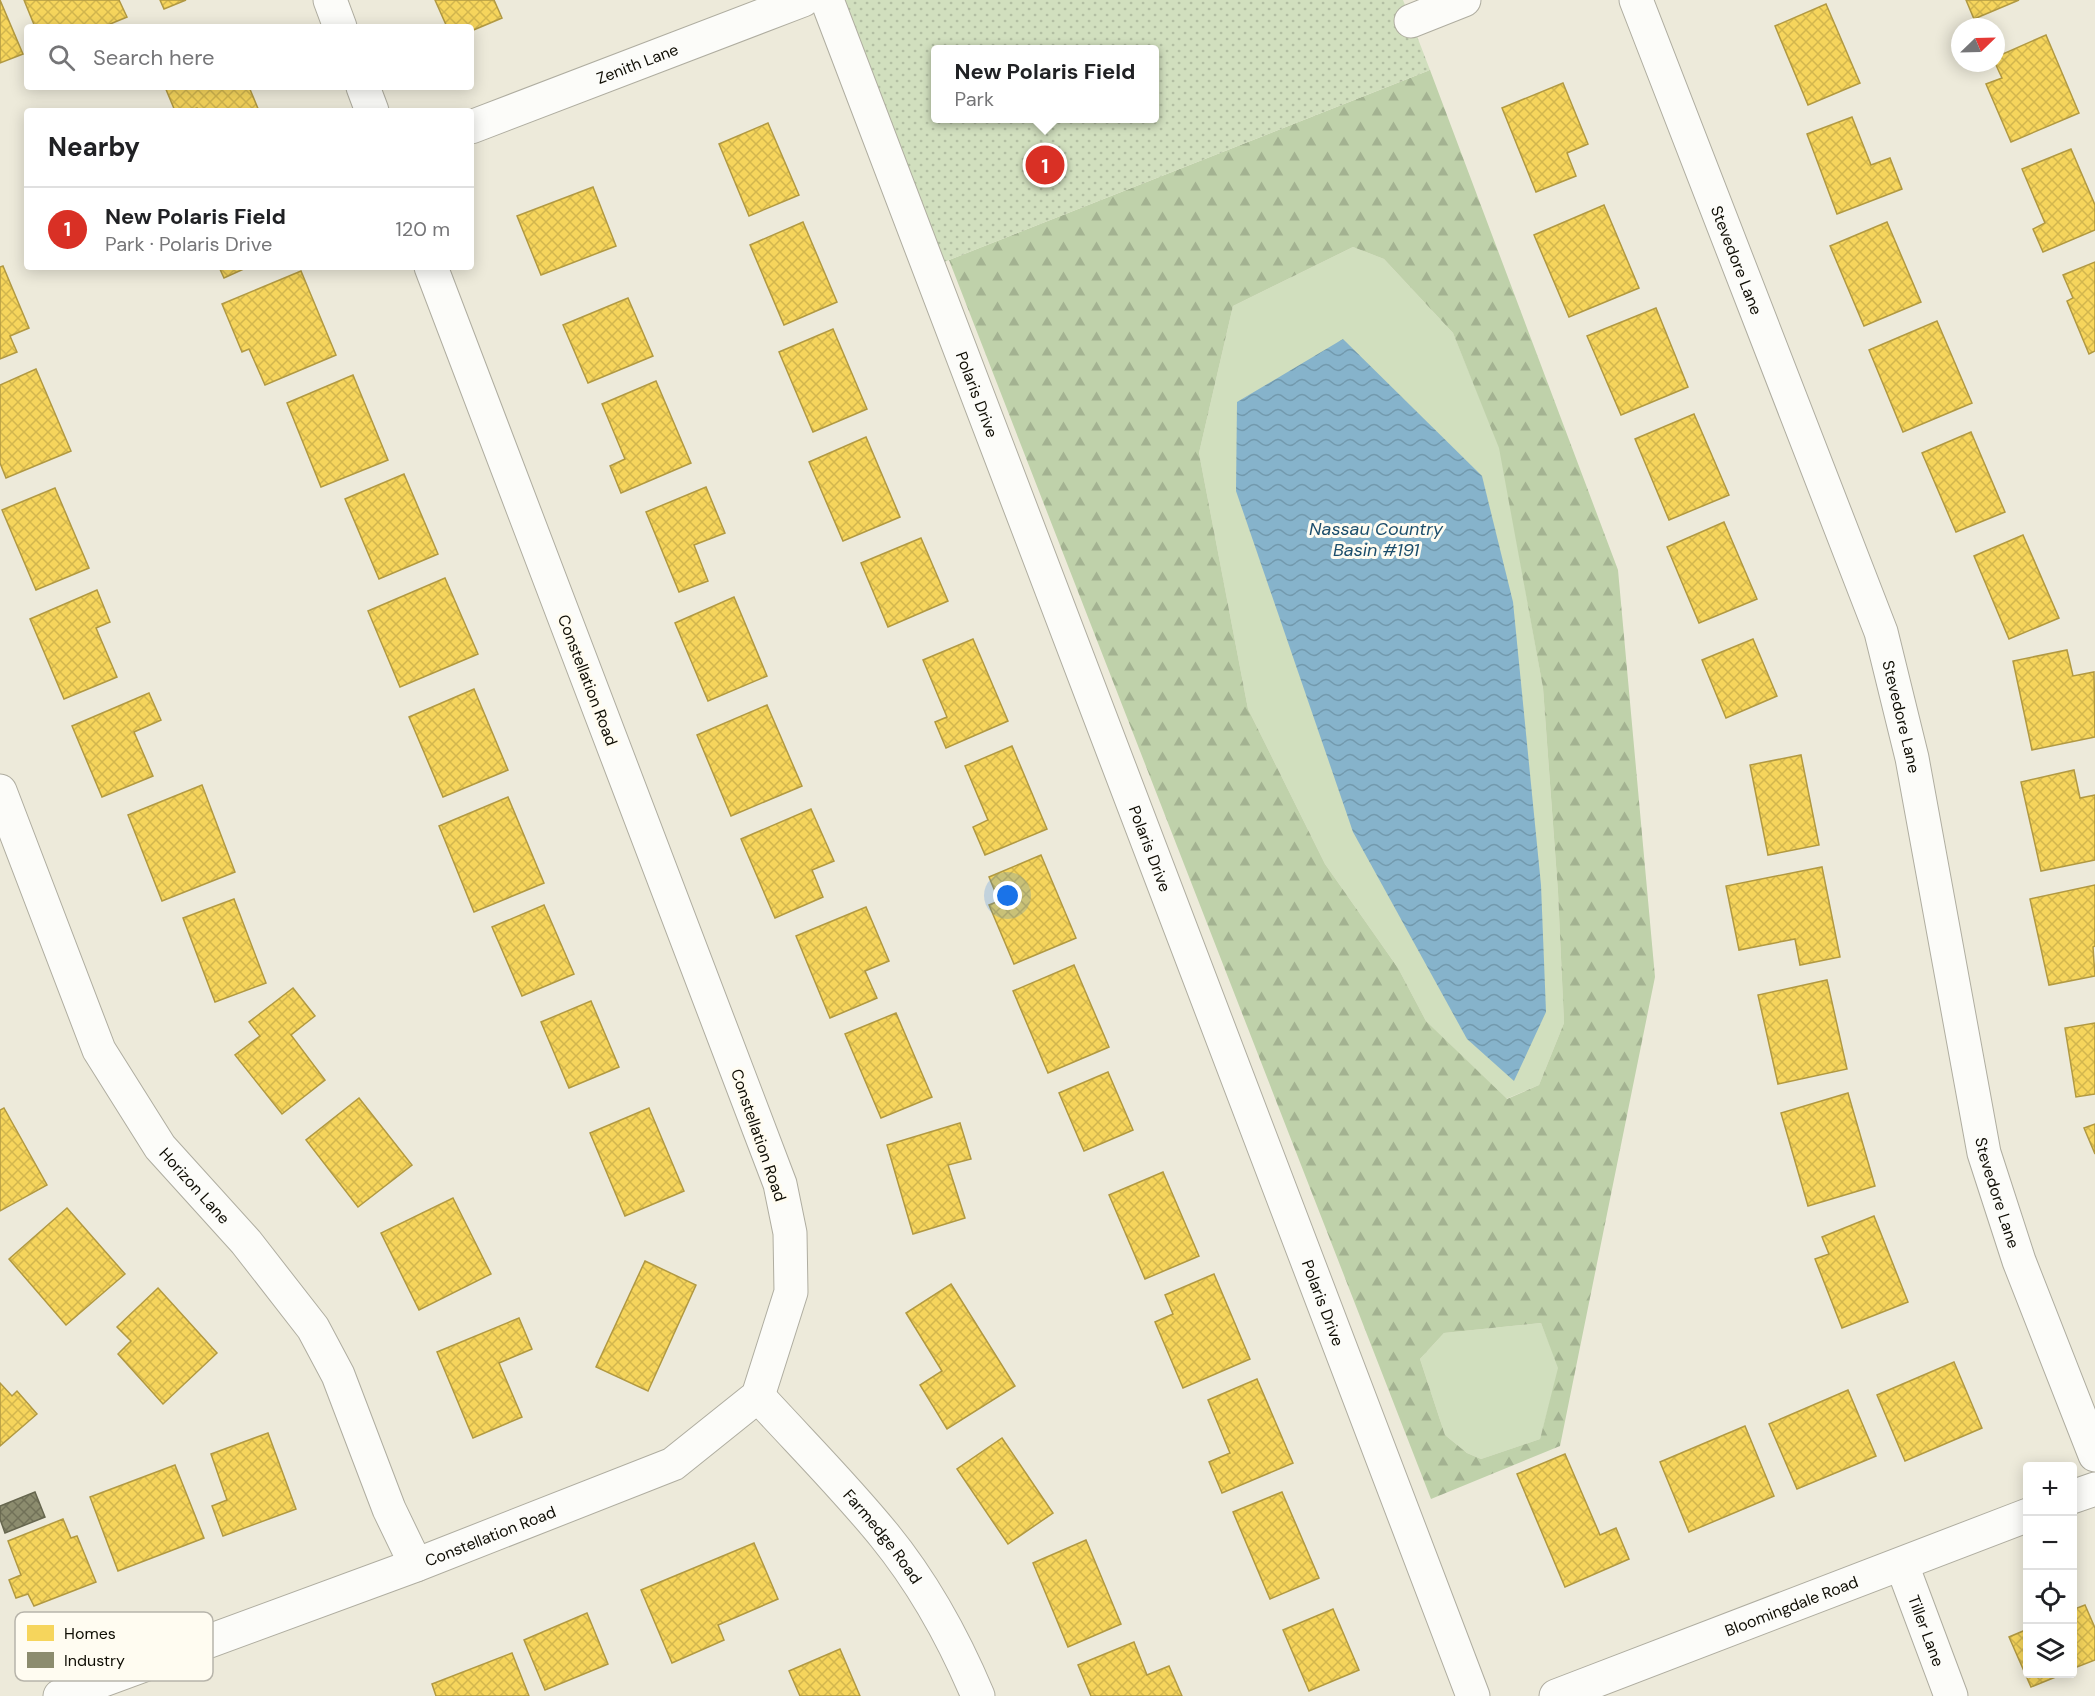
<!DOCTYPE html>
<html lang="en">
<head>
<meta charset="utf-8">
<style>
  :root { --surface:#fff; --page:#f2f2f2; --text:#202124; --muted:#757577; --line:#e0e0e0; --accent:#d93025 }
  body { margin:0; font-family:"DM Sans",sans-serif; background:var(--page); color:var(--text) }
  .controls { position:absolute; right:18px; bottom:18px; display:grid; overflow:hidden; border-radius:6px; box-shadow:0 3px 15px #0003 }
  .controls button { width:54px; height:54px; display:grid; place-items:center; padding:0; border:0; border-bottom:2px solid var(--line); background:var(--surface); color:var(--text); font:30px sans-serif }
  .compass { position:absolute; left:1951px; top:18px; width:54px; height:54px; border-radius:50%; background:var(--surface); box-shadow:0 3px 15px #0003; rotate:67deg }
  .you { position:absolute; left:1008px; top:896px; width:21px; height:21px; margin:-15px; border:4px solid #fff; border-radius:50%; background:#1a73e8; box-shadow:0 0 0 9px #1a73e833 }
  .badge { display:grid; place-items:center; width:39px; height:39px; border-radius:50%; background:var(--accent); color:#fff; font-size:20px; font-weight:700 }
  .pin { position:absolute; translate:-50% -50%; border:3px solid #fff; box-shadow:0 2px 6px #0006 }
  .popup { position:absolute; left:931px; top:45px; width:228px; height:78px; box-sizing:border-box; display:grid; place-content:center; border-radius:6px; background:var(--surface); filter:drop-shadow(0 2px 4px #0005); font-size:20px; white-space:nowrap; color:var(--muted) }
  .popup b { font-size:22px; color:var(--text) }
  .popup::after { content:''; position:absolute; left:50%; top:100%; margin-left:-12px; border:12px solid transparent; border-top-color:var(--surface) }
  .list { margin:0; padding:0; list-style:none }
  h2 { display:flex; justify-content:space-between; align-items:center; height:78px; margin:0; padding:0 24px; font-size:26px }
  h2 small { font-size:20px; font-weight:400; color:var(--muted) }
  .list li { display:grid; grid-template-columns:39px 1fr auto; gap:18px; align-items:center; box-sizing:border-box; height:84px; padding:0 24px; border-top:2px solid var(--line) }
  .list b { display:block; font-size:22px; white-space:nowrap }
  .list p { margin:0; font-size:20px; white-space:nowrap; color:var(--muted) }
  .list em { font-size:20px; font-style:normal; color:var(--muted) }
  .icon { flex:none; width:33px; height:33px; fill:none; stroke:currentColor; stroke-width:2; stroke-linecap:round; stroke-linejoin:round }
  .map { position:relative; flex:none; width:2095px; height:1696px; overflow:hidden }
  .search { position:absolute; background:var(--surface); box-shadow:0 3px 15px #0003; left:24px; top:24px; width:450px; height:66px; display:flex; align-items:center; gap:15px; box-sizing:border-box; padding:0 21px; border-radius:6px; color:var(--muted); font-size:22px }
  .panel { position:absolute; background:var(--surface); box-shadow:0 3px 15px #0003; left:24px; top:108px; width:450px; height:162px; border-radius:6px }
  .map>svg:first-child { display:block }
  .grass { fill:#d1dfbe }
  .forest { fill:url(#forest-firs); fill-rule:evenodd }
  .park { fill:url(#park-dots); fill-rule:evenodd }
  .water { fill:url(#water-waves) }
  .homes { fill:url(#homes-cross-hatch); stroke:#b19942; stroke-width:1.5 }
  .industry { fill:url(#industry-cross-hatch); stroke:#66664e; stroke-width:1.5 }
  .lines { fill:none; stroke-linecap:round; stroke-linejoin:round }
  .minor-casing { stroke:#afada0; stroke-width:35 }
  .minor { stroke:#fcfcf9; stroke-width:33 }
  .labels { text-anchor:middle; stroke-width:6; stroke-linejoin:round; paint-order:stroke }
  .street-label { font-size:16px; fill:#0f0d04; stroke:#fffcf1 }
  .water-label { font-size:18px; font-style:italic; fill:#1c4e6c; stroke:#fffcf1 }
  .key { fill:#fffcf1; stroke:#b7b4aa; stroke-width:1.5 }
  .key-label { font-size:16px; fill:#0f0d04 }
</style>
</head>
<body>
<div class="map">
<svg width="2095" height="1696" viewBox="0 0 2095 1696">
  <defs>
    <pattern id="forest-firs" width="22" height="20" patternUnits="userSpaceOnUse" patternTransform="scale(1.5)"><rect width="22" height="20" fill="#bfd1aa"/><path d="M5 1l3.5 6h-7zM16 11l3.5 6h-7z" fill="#a3b291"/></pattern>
    <pattern id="park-dots" width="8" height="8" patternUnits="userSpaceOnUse" patternTransform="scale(1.5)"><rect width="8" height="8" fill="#d1dfbe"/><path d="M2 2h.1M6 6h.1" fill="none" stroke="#b2bea2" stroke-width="1.8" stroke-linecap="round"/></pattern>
    <pattern id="water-waves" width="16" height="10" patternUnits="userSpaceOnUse" patternTransform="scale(1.5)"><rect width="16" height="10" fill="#86b3cb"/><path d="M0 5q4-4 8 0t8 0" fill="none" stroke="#7299ad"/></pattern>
    <pattern id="homes-cross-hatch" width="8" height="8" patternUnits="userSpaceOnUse" patternTransform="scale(1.5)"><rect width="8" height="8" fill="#f6d55c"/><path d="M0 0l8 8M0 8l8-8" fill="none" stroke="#d2b64e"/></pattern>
    <pattern id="industry-cross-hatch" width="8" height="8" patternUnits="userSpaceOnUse" patternTransform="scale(1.5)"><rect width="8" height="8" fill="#8c8c6e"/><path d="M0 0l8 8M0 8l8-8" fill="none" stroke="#717158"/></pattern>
  </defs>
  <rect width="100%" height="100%" fill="#edeada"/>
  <!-- grass -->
  <g class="grass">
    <polygon points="1353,247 1384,259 1453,333 1500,448 1543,688 1558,892 1564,1023 1539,1085 1506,1099 1426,1021 1398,968 1325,864 1248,709 1199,453 1233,306"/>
    <polygon points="1541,1323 1559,1368 1540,1439 1481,1459 1467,1453 1445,1435 1420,1359 1444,1333"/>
  </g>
  <!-- forest -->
  <path class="forest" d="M1430,70l188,500 37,407 -95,469 -129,53 -482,-1239zM1353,247l31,12 69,74 46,115 44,240 15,204 6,131 -25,62 -32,14 -81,-78 -28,-53 -73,-104 -77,-155 -49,-256 34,-147zM1541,1323l17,45 -18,71 -59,20 -14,-6 -22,-18 -25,-76 24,-26z"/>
  <!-- park -->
  <path class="park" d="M838,0h565l27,70 -491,194zM936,50h218v68h-218z"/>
  <!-- water -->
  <polygon class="water" points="1343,339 1482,476 1513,602 1541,885 1546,1012 1514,1081 1467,1039 1353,832 1236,491 1237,402"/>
  <!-- homes -->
  <g class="homes">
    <polygon points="0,0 23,54 0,63"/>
    <polygon points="24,0 119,0 127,17 103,27 35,27"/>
    <polygon points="160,0 186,0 164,9"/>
    <polygon points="435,0 494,0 502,18 471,31 471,27 447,27"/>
    <polygon points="1966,0 2019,0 1974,19"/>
    <polygon points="1826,4 1860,83 1808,105 1775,26"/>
    <polygon points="2046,35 2079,113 2011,142 1986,84 2002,78 1995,63 1996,57"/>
    <polygon points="1563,83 1588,144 1567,153 1576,176 1536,192 1502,108"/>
    <polygon points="165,87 249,87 259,111 198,111 197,108 189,111 175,111"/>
    <polygon points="1852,117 1871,165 1890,158 1902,189 1837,214 1807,134"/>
    <polygon points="768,123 799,195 749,216 719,144"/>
    <polygon points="2071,149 2095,205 2095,230 2043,252 2033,229 2045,223 2022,169"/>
    <polygon points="593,187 616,246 541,275 517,216"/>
    <polygon points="1604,205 1639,288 1569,317 1534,235"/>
    <polygon points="803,222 837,302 784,325 750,245"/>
    <polygon points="1887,222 1921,302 1864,326 1830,246"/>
    <polygon points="2095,262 2095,351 2089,354 2067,301 2073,298 2063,275"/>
    <polygon points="3,266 29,328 10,336 17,352 0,359 0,267"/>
    <polygon points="219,267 248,267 224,278"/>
    <polygon points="301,271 336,355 265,385 249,349 242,352 222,304"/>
    <polygon points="628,298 653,356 588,383 563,325"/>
    <polygon points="1656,308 1688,387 1621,415 1587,336"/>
    <polygon points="1937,321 1972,403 1903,432 1869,350"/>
    <polygon points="833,329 867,409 813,432 779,352"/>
    <polygon points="36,369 71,451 6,478 0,463 0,385"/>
    <polygon points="353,375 388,460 321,487 287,403"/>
    <polygon points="656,381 691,463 621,493 610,466 625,459 602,404"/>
    <polygon points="1694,414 1729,495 1669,520 1635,439"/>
    <polygon points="1971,432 2005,512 1956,532 1922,453"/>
    <polygon points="866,437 900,517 843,541 809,462"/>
    <polygon points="404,474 438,554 379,579 345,499"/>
    <polygon points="706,487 725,533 694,545 708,581 679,592 646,512"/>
    <polygon points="55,488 89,568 36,590 2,510"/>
    <polygon points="1724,522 1757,599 1699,623 1667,547"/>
    <polygon points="2023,535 2059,618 2009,639 1974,556"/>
    <polygon points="921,538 948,601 888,627 861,563"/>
    <polygon points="445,578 478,654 400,687 368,611"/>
    <polygon points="97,590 110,622 96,628 117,677 64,699 30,619"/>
    <polygon points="734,597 767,676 708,701 675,623"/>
    <polygon points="973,639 1008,721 946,748 935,722 947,717 923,660"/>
    <polygon points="1753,639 1777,696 1726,718 1702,660"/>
    <polygon points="2067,650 2073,676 2094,672 2095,737 2032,750 2013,661"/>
    <polygon points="474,689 508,770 443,797 409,717"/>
    <polygon points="149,693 161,720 134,732 153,776 102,797 72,726"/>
    <polygon points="767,705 802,786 731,816 697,735"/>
    <polygon points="1012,746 1047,829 985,855 973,827 988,820 965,766"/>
    <polygon points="1801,755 1819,845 1768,855 1750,765"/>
    <polygon points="2074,770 2080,798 2095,795 2095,860 2041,871 2021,782"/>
    <polygon points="202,785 235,872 162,901 128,815"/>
    <polygon points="508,797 544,883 474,912 439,826"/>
    <polygon points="811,809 834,861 812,870 823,897 775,918 741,839"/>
    <polygon points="1041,855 1076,938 1014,964 989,905 999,901 989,877"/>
    <polygon points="1822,867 1840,957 1800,965 1795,939 1739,950 1726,886"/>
    <polygon points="2095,885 2095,946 2093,947 2095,976 2049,985 2030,899"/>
    <polygon points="234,899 266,983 215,1002 183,918"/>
    <polygon points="544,905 574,974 522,996 492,927"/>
    <polygon points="866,907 889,961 865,971 877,998 830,1018 796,936"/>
    <polygon points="1074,965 1109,1047 1048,1073 1013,991"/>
    <polygon points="1827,980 1847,1069 1778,1084 1758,995"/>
    <polygon points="293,988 315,1016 291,1035 325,1080 282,1114 235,1055 260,1036 249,1022"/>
    <polygon points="591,1001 619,1067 569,1088 541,1022"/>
    <polygon points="896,1013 932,1097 881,1118 845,1034"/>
    <polygon points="2095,1023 2095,1094 2076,1097 2065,1028"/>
    <polygon points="1108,1072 1133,1130 1084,1151 1059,1093"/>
    <polygon points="1848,1093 1875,1186 1808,1206 1781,1113"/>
    <polygon points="359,1098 412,1165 358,1207 306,1140"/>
    <polygon points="4,1108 47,1185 0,1211 0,1110"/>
    <polygon points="649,1108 684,1191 625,1216 590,1133"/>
    <polygon points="960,1123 971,1159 948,1165 965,1218 913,1234 887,1145"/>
    <polygon points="2095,1124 2095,1154 2084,1128"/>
    <polygon points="1163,1172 1199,1256 1145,1279 1109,1195"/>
    <polygon points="453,1198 491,1274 419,1310 381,1233"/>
    <polygon points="67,1208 125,1274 66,1325 9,1259"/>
    <polygon points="1874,1216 1908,1302 1842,1328 1815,1259 1829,1254 1822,1237"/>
    <polygon points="645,1261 696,1285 648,1391 596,1367"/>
    <polygon points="1214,1274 1250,1359 1183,1388 1155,1322 1173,1314 1165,1295"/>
    <polygon points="951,1284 1015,1386 947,1429 920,1385 942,1371 906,1313"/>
    <polygon points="158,1288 217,1353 163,1404 118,1354 131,1341 117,1327"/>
    <polygon points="519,1318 532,1349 499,1363 522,1417 473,1438 437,1352"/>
    <polygon points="1954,1362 1982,1428 1905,1461 1877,1395"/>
    <polygon points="1257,1379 1293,1463 1222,1493 1209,1462 1230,1453 1208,1400"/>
    <polygon points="0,1383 12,1396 17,1391 37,1414 0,1446"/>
    <polygon points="1848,1390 1876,1456 1797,1489 1769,1424"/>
    <polygon points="1745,1426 1774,1496 1689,1532 1660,1462"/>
    <polygon points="268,1433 296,1509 223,1536 212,1506 227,1500 211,1454"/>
    <polygon points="1002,1438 1053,1513 1008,1544 957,1469"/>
    <polygon points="1565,1454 1600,1535 1616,1528 1629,1559 1565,1587 1517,1474"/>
    <polygon points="175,1465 204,1538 118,1571 90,1497"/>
    <polygon points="1282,1492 1319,1578 1270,1599 1233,1512"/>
    <polygon points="63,1519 71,1538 77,1536 96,1582 34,1606 28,1594 16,1598 9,1580 21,1575 8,1541"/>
    <polygon points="1086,1540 1121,1624 1068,1647 1033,1563"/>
    <polygon points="754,1543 778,1599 718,1625 724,1640 672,1663 641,1590"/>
    <polygon points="2085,1605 2095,1628 2095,1660 2072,1669 2072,1610"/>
    <polygon points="1333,1609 1359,1670 1309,1691 1283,1630"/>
    <polygon points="587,1613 608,1664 545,1690 524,1640"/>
    <polygon points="2028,1629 2028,1674 2063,1674 2031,1687 2009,1637"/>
    <polygon points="1134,1642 1147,1675 1169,1666 1182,1696 1091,1696 1078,1665"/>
    <polygon points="840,1649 860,1696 800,1696 789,1671"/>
    <polygon points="512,1653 529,1696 436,1696 432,1684"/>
  </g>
  <!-- industry -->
  <polygon class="industry" points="35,1492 45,1517 5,1533 0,1519 0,1506"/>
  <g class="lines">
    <!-- minor casing -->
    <g class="minor-casing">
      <g id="minor">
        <polyline points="330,0 340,27"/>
        <path id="s1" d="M827,0l646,1696"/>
        <path id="s2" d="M1636,0l245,632 31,126 72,395 35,108 76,194"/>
        <polyline points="1411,21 1464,0"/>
        <polyline points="363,87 372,111"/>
        <path id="s3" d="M471,127l332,-127"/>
        <path id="s4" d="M0,791l99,259 61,97 86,95 67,86 25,47 51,134 27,56"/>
        <path id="s5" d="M758,1396c42,46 87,91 126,139 40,49 70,104 94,161"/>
        <polyline points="2072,1497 2095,1489"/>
        <path id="s6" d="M1902,1565l49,131"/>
        <path id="s7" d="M60,1696l356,-131 257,-101 85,-68 33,-104 -1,-59 -10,-49 -349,-917"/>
        <path id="s8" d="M1556,1696l472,-181"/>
      </g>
    </g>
    <!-- minor -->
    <use href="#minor" class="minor"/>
  </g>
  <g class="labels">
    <!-- street labels -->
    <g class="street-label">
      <text dy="6" stroke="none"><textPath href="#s3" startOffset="178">Zenith Lane</textPath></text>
      <text dy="6" stroke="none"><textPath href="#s2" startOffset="279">Stevedore Lane</textPath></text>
      <text dy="6" stroke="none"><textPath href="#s1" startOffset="422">Polaris Drive</textPath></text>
      <text transform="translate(588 680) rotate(69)" y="6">Constellation Road</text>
      <text dy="6" stroke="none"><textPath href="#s2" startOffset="765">Stevedore Lane</textPath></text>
      <text dy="6" stroke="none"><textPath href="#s1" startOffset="908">Polaris Drive</textPath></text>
      <text transform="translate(759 1135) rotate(71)" y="6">Constellation Road</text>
      <text dy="6" stroke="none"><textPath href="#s4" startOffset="444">Horizon Lane</textPath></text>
      <text dy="6" stroke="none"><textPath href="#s2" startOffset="1251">Stevedore Lane</textPath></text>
      <text dy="6" stroke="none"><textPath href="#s1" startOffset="1394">Polaris Drive</textPath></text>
      <text dy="6" stroke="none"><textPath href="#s7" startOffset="459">Constellation Road</textPath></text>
      <text dy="6" stroke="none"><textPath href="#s5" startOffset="188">Farmedge Road</textPath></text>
      <text dy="6" stroke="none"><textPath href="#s8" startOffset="252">Bloomingdale Road</textPath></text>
      <text dy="6" stroke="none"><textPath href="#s6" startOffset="70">Tiller Lane</textPath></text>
    </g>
    <!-- water labels -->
    <g class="water-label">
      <text x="1376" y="535">Nassau Country<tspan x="1376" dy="21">Basin #191</tspan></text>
    </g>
  </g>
  <!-- legend -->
  <rect x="15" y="1612" width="198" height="69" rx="9" class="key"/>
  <rect x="27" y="1625" width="27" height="16" fill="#f6d55c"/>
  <rect x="27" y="1652" width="27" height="16" fill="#8c8c6e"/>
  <g class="key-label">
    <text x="64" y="1639">Homes</text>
    <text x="64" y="1666">Industry</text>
  </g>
</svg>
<div class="controls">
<button>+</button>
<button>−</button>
<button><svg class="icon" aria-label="locate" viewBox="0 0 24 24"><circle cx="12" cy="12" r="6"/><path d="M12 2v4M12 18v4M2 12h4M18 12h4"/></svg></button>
<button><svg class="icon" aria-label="layers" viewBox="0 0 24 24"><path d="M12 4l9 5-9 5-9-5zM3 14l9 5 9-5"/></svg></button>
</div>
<svg class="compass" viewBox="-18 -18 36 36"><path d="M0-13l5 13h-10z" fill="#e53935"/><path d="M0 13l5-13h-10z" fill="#757577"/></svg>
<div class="you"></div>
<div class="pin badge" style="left:1045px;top:165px">1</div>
<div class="popup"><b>New Polaris Field</b>Park</div>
<div class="search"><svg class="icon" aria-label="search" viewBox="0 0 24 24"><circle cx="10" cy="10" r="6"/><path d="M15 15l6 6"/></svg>Search here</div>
<section class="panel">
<h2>Nearby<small></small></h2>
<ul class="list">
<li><span class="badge">1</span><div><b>New Polaris Field</b><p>Park · Polaris Drive</p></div><em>120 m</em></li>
</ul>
</section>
</div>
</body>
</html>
